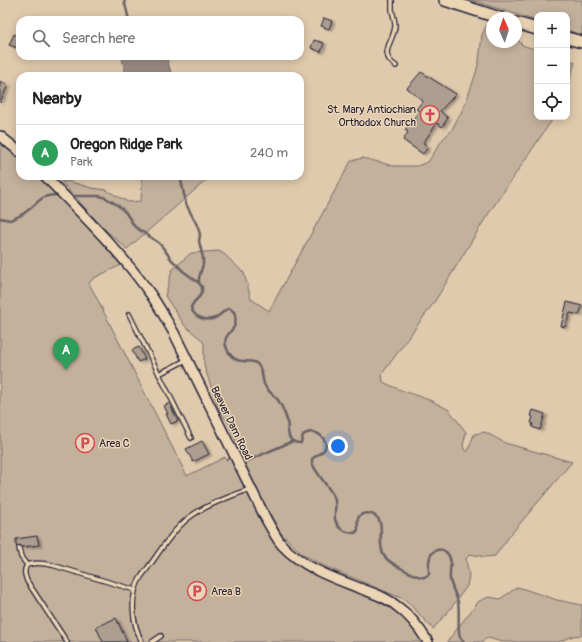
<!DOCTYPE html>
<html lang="en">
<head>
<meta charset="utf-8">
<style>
  :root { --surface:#fff; --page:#f2f2f2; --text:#222; --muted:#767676; --line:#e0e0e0; --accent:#d1495b }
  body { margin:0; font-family:Pangolin,sans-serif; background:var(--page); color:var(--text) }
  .controls { position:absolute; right:12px; top:12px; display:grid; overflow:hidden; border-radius:8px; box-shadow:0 2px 10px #0003 }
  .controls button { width:36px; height:36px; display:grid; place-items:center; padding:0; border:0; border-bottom:1px solid var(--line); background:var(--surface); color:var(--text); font:20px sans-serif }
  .compass { position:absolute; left:486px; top:12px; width:36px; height:36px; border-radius:50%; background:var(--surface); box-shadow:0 2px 10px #0003; rotate:357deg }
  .you { position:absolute; left:338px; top:446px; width:14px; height:14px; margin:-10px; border:3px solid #fff; border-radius:50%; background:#1a73e8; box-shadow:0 0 0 6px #1a73e833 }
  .badge { display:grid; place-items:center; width:26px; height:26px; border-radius:50%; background:var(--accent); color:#fff; font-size:13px; font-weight:700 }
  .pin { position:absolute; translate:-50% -33px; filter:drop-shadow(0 1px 2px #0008) }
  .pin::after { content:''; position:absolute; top:21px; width:14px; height:12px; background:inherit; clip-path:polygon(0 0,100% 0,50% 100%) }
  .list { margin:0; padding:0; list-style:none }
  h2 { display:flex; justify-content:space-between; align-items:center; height:52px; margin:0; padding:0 16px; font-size:17px }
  h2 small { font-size:13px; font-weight:400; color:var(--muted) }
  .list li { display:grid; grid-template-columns:26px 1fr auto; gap:12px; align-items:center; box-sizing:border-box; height:56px; padding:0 16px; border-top:1px solid var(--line) }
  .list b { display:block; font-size:15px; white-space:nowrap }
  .list p { margin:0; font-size:13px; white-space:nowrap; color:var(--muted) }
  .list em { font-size:13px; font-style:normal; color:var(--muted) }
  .icon { flex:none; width:22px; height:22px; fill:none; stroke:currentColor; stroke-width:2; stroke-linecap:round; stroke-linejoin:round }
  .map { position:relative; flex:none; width:582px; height:642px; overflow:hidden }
  .search { position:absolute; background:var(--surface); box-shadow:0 2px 10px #0003; left:16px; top:16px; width:288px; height:44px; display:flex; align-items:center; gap:10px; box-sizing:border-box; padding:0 14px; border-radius:12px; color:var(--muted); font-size:15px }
  .panel { position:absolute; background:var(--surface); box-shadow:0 2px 10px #0003; left:16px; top:72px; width:288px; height:108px; border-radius:12px }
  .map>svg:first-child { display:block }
  .green { fill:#c4b19c; stroke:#736a6c }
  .water { fill:#9a8c83; stroke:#6a6266 }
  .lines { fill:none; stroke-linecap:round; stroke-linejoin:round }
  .stream { stroke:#6a6266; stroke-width:2.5 }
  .building { fill:#ae9e8f; stroke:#22223b; filter:url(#shadow) }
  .service-casing { stroke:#22223b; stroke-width:6 }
  .tertiary-casing { stroke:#22223b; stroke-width:12 }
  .secondary-casing { stroke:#22223b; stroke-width:14 }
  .service { stroke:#ecd5b4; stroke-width:3.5 }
  .tertiary { stroke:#ecd5b4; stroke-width:9 }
  .secondary { stroke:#ecd5b4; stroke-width:11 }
  .labels { text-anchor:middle; stroke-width:3; stroke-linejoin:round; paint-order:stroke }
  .poi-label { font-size:11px; fill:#22223b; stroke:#ecd5b4; text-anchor:start }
  .street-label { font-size:11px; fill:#22223b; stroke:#ecd5b4 }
</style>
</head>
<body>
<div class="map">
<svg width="582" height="642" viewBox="0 0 582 642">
  <defs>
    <filter id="shadow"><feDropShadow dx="3" dy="1.5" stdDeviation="1" flood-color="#0004"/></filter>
  </defs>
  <rect width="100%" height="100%" fill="#e0caad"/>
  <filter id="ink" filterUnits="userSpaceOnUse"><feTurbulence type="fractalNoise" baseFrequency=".025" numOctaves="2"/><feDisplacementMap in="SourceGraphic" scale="8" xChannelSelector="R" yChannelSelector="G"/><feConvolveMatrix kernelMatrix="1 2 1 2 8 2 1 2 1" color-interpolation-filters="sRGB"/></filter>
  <g filter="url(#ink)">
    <!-- green -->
    <g class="green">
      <polygon points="471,0 582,0 582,35 567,30 567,15 537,15 537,21"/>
      <polygon points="487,25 492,25 492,42 516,42 516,37 522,45 537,50 537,117 554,117 485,219 435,301 382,374 383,382 398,389 432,401 449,410 466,432 463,446 465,451 468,451 474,434 485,432 505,443 572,462 511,534 495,556 485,557 470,554 466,559 469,575 467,586 451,608 433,629 406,600 324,566 301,553 280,532 251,478 229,424 220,412 204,366 204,344 201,339 185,326 165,296 172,270 191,253 219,251 224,254 244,273 251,299 269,311 351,161 363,158 394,166 417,166 428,162 443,139 451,131 464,107 475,76 479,61 482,35"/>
      <polygon points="567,59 575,62 567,89"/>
      <path d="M0,141l20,15v20h20c27,30 55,58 81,89l-27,13 -5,5 98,193 38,-19 1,3 5,-3 56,99c4,3 8,7 12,10 18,12 39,19 59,26 13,5 26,10 37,17 12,8 19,21 28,33h-423z"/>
      <polygon points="141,176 211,176 127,249 101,226 61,181 71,182 92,188 106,190 128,202 141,201 142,184"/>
      <polygon points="518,587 557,600 582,605 582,635 573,636 558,642 502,642 488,638 483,640 483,642 447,642 453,634 479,601 489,597 500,599"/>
    </g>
    <!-- water -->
    <polygon class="water" points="122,56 166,56 172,76 125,76"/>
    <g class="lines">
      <!-- stream -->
      <g class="stream">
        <polyline points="124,0 129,20"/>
        <polyline points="179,176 181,180 186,204 198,227 200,235 199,241 203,258 203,264 199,278 199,283"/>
        <path d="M68,196h32l6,2 10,6 5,4 5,5 9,14 24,16 5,6 7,10 12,12 16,12 3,4v4l-2,5 -6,6 -3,5c2,10 15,15 24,11 5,-2 8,-7 14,-10 1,1 4,3 5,4 2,3 2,11 0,15 -4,6 -11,10 -8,19 2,8 8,15 17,15 5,1 10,-1 14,3 6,5 5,14 7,20 3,7 10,11 14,16 4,6 7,14 9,20 2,11 -2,23 14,23l2,-8c3,-2 7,-3 10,-3 7,1 15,9 12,16 -2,5 -9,7 -13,11v4c5,12 16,22 22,34 5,12 -5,21 7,32 5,3 9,4 14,4l3,-3c0,-4 -1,-9 0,-12 5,-8 17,-5 21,2 4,6 0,21 3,30 0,3 2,6 4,8 3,5 29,18 35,19 4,1 6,0 8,-3 0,-8 -2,-21 8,-24 3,-1 7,0 9,2 8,7 3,17 4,27 1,8 6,15 8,23 2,10 -1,27 2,35 1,2 3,3 4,5"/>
        <path d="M0,218l10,2c6,-2 12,-5 17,-9 14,-10 12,-16 32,-16"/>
        <polyline points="247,461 293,441"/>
      </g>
    </g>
    <!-- building -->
    <g class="building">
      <polygon points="324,18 332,21 329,29 321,26"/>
      <polygon points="14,34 20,37 20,49 9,45"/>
      <polygon points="314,40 324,43 321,52 311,48"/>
      <polygon points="421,72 456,94 440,111 448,118 442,127 437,123 423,143 428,147 423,154 403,140 408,132 405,130 419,111 416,109 423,101 407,88"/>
      <polygon points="0,81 8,85 0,103"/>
      <polygon points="567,302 582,306 579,315 570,313 565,327 561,326"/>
      <polygon points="139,347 145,359 138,362 132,350"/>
      <polygon points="169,403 178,421 171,424 166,414 168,414 164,406"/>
      <polygon points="533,410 545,414 540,430 532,427 533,424 531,423 533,417 531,416"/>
      <polygon points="202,441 209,454 193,462 186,449"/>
      <polygon points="37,536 39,545 22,547 20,545 16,546 16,539"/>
      <polygon points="116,618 127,642 103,642 96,627"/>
    </g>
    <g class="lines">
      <!-- service casing -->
      <g class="service-casing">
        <g id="service">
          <path d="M392,0c0,3 0,7 0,10 1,5 3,10 3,16 -1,16 -18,27 1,40"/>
          <polyline points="129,314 191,438"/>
          <polyline points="159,374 186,360"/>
          <polyline points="19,548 21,557 27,565"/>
          <path d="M67,642l-40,-61c-2,-6 -4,-10 0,-16 8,-3 16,-2 25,0l83,25"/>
          <path d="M142,642c-10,-19 -13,-46 -1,-65 6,-8 12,-16 18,-25 10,-14 20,-28 35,-38 17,-11 37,-18 56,-25"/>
          <polyline points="152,642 161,636"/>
        </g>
      </g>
      <!-- tertiary casing -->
      <g class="tertiary-casing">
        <g id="tertiary">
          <polyline points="0,136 20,152"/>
          <path d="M45,176c35,36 72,72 101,112 11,14 19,30 28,45l93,188c5,8 9,17 15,24 21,23 52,33 80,44 13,5 26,9 36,18 13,9 22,22 30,35"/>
        </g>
      </g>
      <!-- secondary casing -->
      <g class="secondary-casing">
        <g id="secondary">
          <polyline points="445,0 500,18"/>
          <polyline points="516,23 537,29"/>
          <polyline points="567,38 582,42"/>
        </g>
      </g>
      <!-- service -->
      <use href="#service" class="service"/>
      <!-- tertiary -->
      <use href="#tertiary" class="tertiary"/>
      <!-- secondary -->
      <use href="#secondary" class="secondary"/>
    </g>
  </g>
  <!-- icons -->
  <defs>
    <g id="church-ring" transform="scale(1)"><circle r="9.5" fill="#ecd5b4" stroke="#d1495b" stroke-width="1.5"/><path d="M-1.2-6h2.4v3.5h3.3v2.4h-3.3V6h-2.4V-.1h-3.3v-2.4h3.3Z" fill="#d1495b"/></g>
    <g id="parking-ring" transform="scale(1)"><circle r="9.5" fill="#ecd5b4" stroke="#d1495b" stroke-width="1.5"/><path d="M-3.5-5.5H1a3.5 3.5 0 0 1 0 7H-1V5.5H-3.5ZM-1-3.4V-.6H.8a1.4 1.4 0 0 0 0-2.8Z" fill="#d1495b"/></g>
  </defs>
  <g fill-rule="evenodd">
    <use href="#church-ring" x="430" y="115"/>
    <use href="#parking-ring" x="85" y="443"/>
    <use href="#parking-ring" x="197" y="591"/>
  </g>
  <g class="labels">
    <!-- poi labels -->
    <g class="poi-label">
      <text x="416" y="113" text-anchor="end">St. Mary Antiochian<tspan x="416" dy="13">Orthodox Church</tspan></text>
      <text x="99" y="447">Area C</text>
      <text x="211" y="595">Area B</text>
    </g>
    <!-- street labels -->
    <g class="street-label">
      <text transform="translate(232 423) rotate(64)" y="4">Beaver Dam Road</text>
    </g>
  </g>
</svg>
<div class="controls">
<button>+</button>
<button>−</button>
<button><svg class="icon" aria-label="locate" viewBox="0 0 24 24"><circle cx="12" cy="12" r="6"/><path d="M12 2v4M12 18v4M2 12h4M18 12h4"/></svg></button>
</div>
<svg class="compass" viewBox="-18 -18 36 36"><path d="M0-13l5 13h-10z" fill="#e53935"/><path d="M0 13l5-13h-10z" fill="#767676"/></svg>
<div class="you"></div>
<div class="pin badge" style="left:66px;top:370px;background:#2e9e5b">A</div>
<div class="search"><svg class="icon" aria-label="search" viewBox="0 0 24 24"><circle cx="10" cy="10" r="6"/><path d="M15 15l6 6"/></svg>Search here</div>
<section class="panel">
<h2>Nearby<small></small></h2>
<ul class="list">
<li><span class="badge" style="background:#2e9e5b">A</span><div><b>Oregon Ridge Park</b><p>Park</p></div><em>240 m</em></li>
</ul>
</section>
</div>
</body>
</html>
